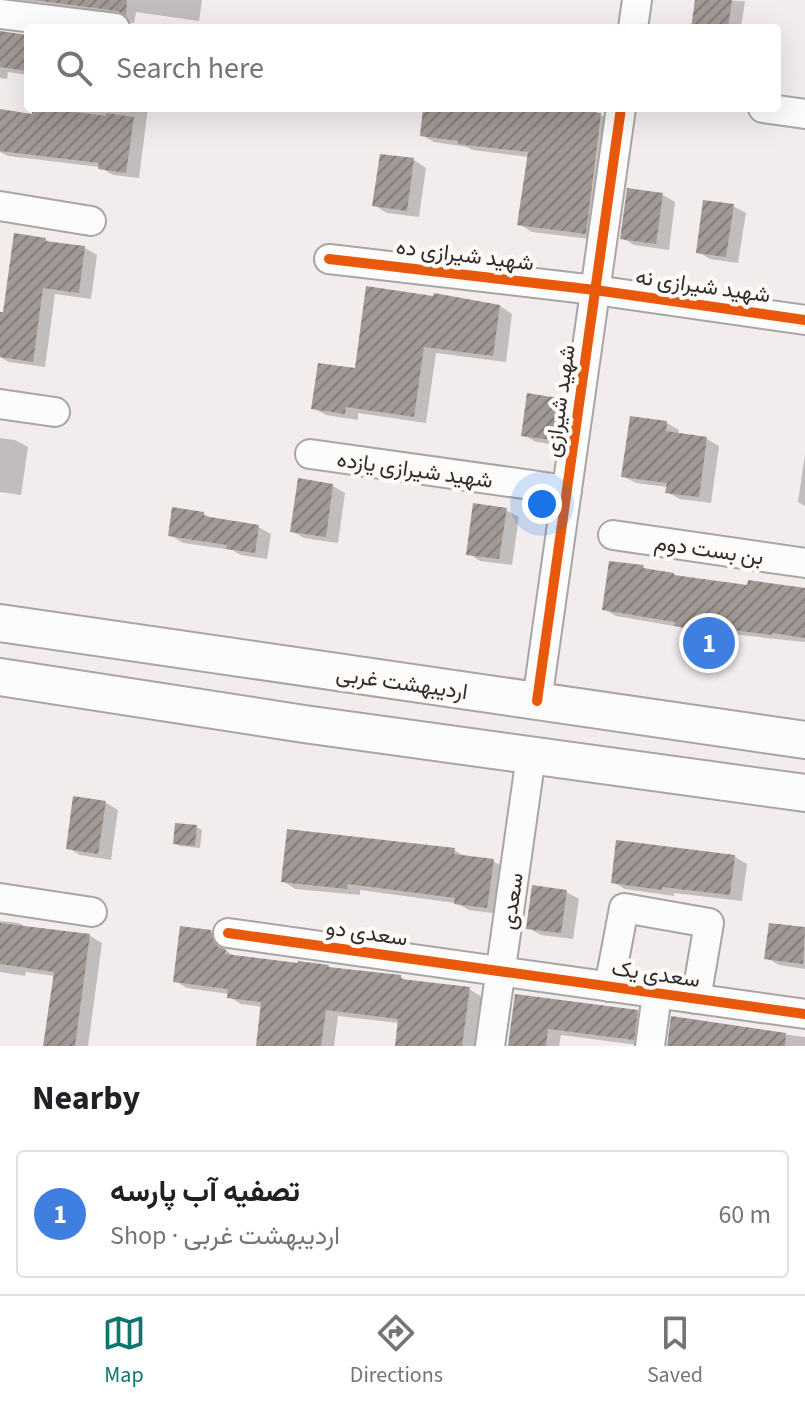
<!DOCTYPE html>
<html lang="en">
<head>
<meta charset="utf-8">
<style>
  :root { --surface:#fff; --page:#f2f2f2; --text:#202124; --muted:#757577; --line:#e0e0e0; --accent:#0f766e }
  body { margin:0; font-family:"Source Sans 3",Vazirmatn,sans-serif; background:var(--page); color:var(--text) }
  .you { position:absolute; left:542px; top:504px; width:28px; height:28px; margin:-20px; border:6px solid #fff; border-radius:50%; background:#1a73e8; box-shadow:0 0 0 12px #1a73e833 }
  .badge { display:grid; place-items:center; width:52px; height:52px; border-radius:50%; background:var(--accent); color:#fff; font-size:26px; font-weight:700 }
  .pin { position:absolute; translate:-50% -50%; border:4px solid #fff; box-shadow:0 2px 8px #0006 }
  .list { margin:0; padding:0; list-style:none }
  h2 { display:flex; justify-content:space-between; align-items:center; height:104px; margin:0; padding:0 32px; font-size:34px }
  h2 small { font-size:26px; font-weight:400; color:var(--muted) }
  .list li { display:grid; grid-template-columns:52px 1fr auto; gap:24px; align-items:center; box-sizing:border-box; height:128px; margin:0 16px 16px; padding:0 16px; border:2px solid var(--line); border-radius:8px }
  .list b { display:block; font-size:30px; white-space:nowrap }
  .list p { margin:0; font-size:26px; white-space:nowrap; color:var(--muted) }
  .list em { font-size:26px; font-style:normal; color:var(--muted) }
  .icon { flex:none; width:44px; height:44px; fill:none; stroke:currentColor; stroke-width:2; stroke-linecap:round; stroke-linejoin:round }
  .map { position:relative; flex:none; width:805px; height:1046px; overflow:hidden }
  .search { position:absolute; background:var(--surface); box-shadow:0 8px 32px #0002; left:24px; right:24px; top:24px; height:88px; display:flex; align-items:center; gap:20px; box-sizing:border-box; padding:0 28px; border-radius:8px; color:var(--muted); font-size:30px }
  .sheet { height:248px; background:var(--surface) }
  nav { display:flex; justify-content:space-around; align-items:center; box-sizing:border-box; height:112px; border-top:2px solid var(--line); background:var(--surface); font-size:22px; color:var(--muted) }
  nav a { display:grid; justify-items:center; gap:4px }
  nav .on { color:var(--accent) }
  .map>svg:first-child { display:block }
  .shadow { fill:#0003 }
  .building { fill:url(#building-hatch) }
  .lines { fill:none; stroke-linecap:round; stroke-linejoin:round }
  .minor-casing { stroke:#a9a5a4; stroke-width:32 }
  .major-casing { stroke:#a9a5a4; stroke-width:40 }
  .minor { stroke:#fdfcfc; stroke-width:28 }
  .major { stroke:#fdfcfc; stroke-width:36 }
  .cycleway-casing { stroke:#fffbf9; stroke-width:15 }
  .cycleway { stroke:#e8590c; stroke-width:10 }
  .labels { text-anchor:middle; stroke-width:8; stroke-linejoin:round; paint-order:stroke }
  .street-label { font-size:22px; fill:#312d2c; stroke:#fffbf9 }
</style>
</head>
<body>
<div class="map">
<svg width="805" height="1046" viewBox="0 0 805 1046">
  <defs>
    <pattern id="building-hatch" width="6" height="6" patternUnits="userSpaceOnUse" patternTransform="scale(2)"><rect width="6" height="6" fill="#a19995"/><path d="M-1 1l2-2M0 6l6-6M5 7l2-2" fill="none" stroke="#847d7a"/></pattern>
  </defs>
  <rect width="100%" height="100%" fill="#f2edec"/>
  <!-- shadow -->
  <g class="shadow">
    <polygon points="17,0 202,0 199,21 136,12 134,23 36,11"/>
    <polygon points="697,0 745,1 741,28 693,28"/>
    <polygon points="0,33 28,37 28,75 8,72 7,79 0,78"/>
    <polygon points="34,108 148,108 139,178 113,175 100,167 8,156 0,152 0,111 33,116"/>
    <polygon points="425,108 563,108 601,115 613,122 598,240 532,232 519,224 529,157 473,150 467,147 434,142 422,135"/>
    <polygon points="381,156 414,160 426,168 419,217 387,213 374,205"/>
    <polygon points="663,195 675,202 669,250 634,245 622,238"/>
    <polygon points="733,206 746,213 738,263 710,259 698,252"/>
    <polygon points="45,239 52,244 85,248 97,255 91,299 55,294 45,367 9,362 0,357 0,335"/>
    <polygon points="500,306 512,314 506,362 436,353 426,423 358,413 358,420 326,415 313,408 356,370"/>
    <polygon points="557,399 570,407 564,446 536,442 523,435"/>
    <polygon points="667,423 679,430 678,435 707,439 719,446 711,503 680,499 667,492 668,487 636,483 623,476"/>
    <polygon points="0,438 15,440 28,447 21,495 0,492"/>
    <polygon points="805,454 805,506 798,502"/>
    <polygon points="333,486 345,493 338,543 304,538 292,531"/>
    <polygon points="506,510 519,517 512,565 480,561 468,553"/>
    <polygon points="204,514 215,520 258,527 271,534 267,559 241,555 232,550 183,543 170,535"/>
    <polygon points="643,567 650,572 749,587 805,590 805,642 721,633 721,636 689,632 680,627 616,616 604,609"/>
    <polygon points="106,803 118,810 111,860 80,855 68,848"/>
    <polygon points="196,827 202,830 200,848 180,846 175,843"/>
    <polygon points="454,850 468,858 493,861 505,868 500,914 469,910 456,903 360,890 360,895 295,889 283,881"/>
    <polygon points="735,857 747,864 742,901 674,893 674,896 625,889 613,882"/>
    <polygon points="566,892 579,899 573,939 541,935 528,928"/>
    <polygon points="0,921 19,923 28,928 90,936 102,943 88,1046 45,1046 55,976 26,972 25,976 0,972"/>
    <polygon points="771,925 805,929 805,969 779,965 767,958"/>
    <polygon points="211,932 223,940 225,949 234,957 328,966 333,970 401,977 408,982 469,989 482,997 476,1046 397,1046 399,1023 338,1016 334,1046 258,1046 263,1007 241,1004 229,997 229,994 187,988 175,981"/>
    <polygon points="516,997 637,1012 650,1019 646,1046 561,1035 559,1046 510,1046"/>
    <polygon points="673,1019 805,1037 805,1046 668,1046"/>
  </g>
  <!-- building -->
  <g class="building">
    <polygon points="34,0 127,0 126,15 117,11"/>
    <polygon points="695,0 732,0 728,28 691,28"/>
    <polygon points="0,31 28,35 28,71 0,67"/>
    <polygon points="32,108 66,108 65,111 106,116 106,113 134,117 126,173 98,169 99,163 0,151 0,109 32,114"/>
    <polygon points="423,108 566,108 601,113 586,234 517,225 528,152 458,144 458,141 420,136"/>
    <polygon points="380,154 414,158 407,211 372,206"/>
    <polygon points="627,188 663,193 656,244 620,239"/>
    <polygon points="703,200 734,204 726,257 696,253"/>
    <polygon points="14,233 46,238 45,241 85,246 79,293 43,288 33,362 0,357 0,312 3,312"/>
    <polygon points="366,286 433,296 434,293 500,305 493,356 424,347 414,417 346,407 345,414 311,409 318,363 355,368"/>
    <polygon points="527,393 558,398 552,440 521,436"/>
    <polygon points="630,416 667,421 666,431 707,437 699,497 665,493 667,483 621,477"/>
    <polygon points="298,478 333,484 326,537 290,532"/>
    <polygon points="473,503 507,508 499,559 466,555"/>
    <polygon points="172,507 204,512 204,516 259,525 255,553 226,549 227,545 168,536"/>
    <polygon points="609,561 644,565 643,568 674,573 674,575 747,585 748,580 805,588 805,638 772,633 772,635 709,627 708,631 674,626 675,622 602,610"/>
    <polygon points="73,796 106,801 98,854 66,849"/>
    <polygon points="175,823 197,825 195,846 173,844"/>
    <polygon points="287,829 455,848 454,854 494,859 487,908 454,904 455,898 348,884 347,889 281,882"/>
    <polygon points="616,840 735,855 730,895 662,887 662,890 611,883"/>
    <polygon points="532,885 567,890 561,933 526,929"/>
    <polygon points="0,923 90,934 75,1046 43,1046 54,972 0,964"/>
    <polygon points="769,923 805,927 803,964 764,959"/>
    <polygon points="180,926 211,930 213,940 218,947 226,950 225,954 298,963 298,961 329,965 328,967 401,975 401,979 470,987 462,1046 395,1046 398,1019 326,1010 321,1046 256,1046 261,1002 227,998 228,989 173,982"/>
    <polygon points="515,994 638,1010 634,1040 548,1029 546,1046 508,1046"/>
    <polygon points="671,1016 786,1033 785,1046 667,1046"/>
  </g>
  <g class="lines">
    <!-- minor casing -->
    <g class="minor-casing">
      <g id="minor">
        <polyline points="0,14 115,28"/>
        <polyline points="633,28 637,0"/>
        <polyline points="763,108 805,114"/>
        <polyline points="0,206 91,221"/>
        <polyline points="329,259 595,290 805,320"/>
        <polyline points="0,404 55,412"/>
        <polyline points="310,454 567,490"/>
        <polyline points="613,535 805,563"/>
        <polyline points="537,701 621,108"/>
        <polyline points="0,898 92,912"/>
        <polyline points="228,933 805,1014"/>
        <polyline points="609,987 624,908 709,923 696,999"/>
        <polyline points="490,1046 531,756"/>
        <polyline points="650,1046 657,994"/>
      </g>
    </g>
    <!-- major casing -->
    <g class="major-casing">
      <g id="major">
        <polyline points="0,623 805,740"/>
        <polyline points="0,677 304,724 805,793"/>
      </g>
    </g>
    <!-- minor -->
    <use href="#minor" class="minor"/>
    <!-- major -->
    <use href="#major" class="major"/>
    <!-- cycleway casing -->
    <g class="cycleway-casing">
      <g id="cycleway">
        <polyline points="329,259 595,290 805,320"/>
        <polyline points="537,701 621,108"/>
        <polyline points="228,933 805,1014"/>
      </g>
    </g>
    <!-- cycleway -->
    <use href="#cycleway" class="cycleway"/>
  </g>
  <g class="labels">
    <!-- street labels -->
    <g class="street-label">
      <text transform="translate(465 254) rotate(7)" y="8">شهید شیرازی ده</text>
      <text transform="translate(703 285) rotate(8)" y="8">شهید شیرازی نه</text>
      <text transform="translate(559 401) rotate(-82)" y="8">شهید شیرازی</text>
      <text transform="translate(415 469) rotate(8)" y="8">شهید شیرازی یازده</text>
      <text transform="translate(709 549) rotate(8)" y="8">بن بست دوم</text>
      <text transform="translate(402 682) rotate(8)" y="8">اردیبهشت غربی</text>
      <text transform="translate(511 901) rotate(-82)" y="8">سعدی</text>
      <text transform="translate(367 932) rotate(8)" y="8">سعدی دو</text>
      <text transform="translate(656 973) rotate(8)" y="8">سعدی یک</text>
    </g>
  </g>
</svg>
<div class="you"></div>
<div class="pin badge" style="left:709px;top:643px;background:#3f7fe0">1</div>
<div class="search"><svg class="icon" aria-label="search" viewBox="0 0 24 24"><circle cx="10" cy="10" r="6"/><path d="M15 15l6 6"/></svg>Search here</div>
</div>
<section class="sheet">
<h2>Nearby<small></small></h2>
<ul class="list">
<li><span class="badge" style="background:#3f7fe0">1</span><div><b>تصفیه آب پارسه</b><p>Shop · اردیبهشت غربی</p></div><em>60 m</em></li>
</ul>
</section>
<nav>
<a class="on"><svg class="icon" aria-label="map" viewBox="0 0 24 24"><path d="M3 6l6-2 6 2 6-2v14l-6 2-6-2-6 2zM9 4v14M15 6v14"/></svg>Map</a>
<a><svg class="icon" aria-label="directions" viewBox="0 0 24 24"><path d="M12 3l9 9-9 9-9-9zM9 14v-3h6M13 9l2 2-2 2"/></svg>Directions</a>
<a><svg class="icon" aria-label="saved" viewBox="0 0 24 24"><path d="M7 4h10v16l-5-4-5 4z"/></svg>Saved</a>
</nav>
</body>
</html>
